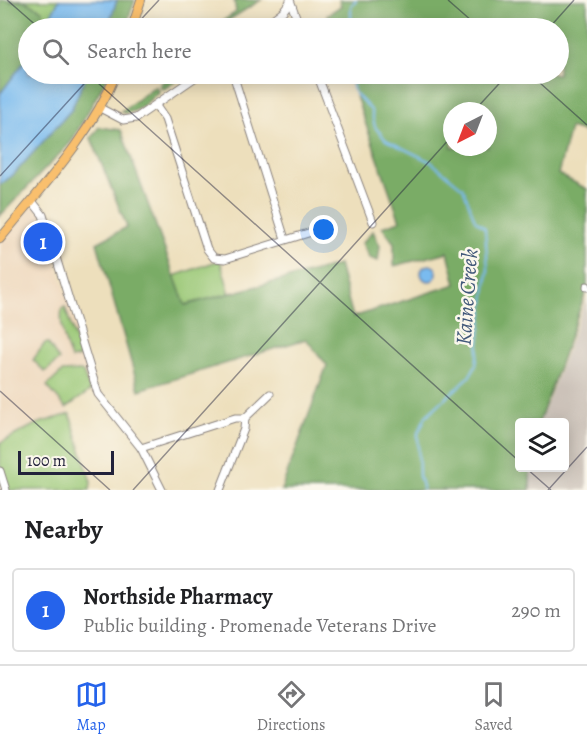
<!DOCTYPE html>
<html lang="en">
<head>
<meta charset="utf-8">
<style>
  :root { --surface:#fff; --page:#f6f6f6; --text:#202124; --muted:#757577; --line:#e0e0e0; --accent:#2563eb }
  body { margin:0; font-family:Alegreya,serif; background:var(--page); color:var(--text) }
  .controls { position:absolute; right:18px; bottom:18px; display:grid; overflow:hidden; border-radius:6px; box-shadow:0 3px 15px #0003 }
  .controls button { width:54px; height:54px; display:grid; place-items:center; padding:0; border:0; border-bottom:2px solid var(--line); background:var(--surface); color:var(--text); font:30px sans-serif }
  .compass { position:absolute; left:443px; top:102px; width:54px; height:54px; border-radius:50%; background:var(--surface); box-shadow:0 3px 15px #0003; rotate:222deg }
  .scale { position:absolute; left:18px; bottom:15px; width:96px; box-sizing:border-box; padding-left:6px; border:3px solid #22223b; border-top:0; font-size:16px; line-height:21px; white-space:nowrap; color:#22223b; -webkit-text-stroke:4px #fbf7ec; paint-order:stroke }
  .you { position:absolute; left:324px; top:230px; width:21px; height:21px; margin:-15px; border:4px solid #fff; border-radius:50%; background:#1a73e8; box-shadow:0 0 0 9px #1a73e833 }
  .badge { display:grid; place-items:center; width:39px; height:39px; border-radius:50%; background:var(--accent); color:#fff; font-size:20px; font-weight:700 }
  .pin { position:absolute; translate:-50% -50%; border:3px solid #fff; box-shadow:0 2px 6px #0006 }
  .list { margin:0; padding:0; list-style:none }
  h2 { display:flex; justify-content:space-between; align-items:center; height:78px; margin:0; padding:0 24px; font-size:26px }
  h2 small { font-size:20px; font-weight:400; color:var(--muted) }
  .list li { display:grid; grid-template-columns:39px 1fr auto; gap:18px; align-items:center; box-sizing:border-box; height:84px; margin:0 12px 12px; padding:0 12px; border:2px solid var(--line); border-radius:6px }
  .list b { display:block; font-size:22px; white-space:nowrap }
  .list p { margin:0; font-size:20px; white-space:nowrap; color:var(--muted) }
  .list em { font-size:20px; font-style:normal; color:var(--muted) }
  .icon { flex:none; width:33px; height:33px; fill:none; stroke:currentColor; stroke-width:2; stroke-linecap:round; stroke-linejoin:round }
  .map { position:relative; flex:none; width:587px; height:490px; overflow:hidden }
  .search { position:absolute; background:var(--surface); box-shadow:0 3px 15px #0003; left:18px; right:18px; top:18px; height:66px; display:flex; align-items:center; gap:15px; box-sizing:border-box; padding:0 21px; border-radius:33px; color:var(--muted); font-size:22px }
  .sheet { height:174px; background:var(--surface) }
  nav { display:flex; justify-content:space-around; align-items:center; box-sizing:border-box; height:84px; border-top:2px solid var(--line); background:var(--surface); font-size:16px; color:var(--muted) }
  nav a { display:grid; justify-items:center; gap:3px }
  nav .on { color:var(--accent) }
  .map>svg:first-child { display:block }
  .built { fill:#eed7bb }
  .industrial { fill:#ccc2b9 }
  .green { fill:#99c775; stroke:#5e7458; stroke-width:1.5 }
  .forest { fill:#7aac66; stroke:#4e6750; stroke-width:1.5; fill-rule:evenodd }
  .water { fill:#7abbef; stroke:#4e6e95; stroke-width:1.5 }
  .lines { fill:none; stroke-linecap:round; stroke-linejoin:round }
  .stream { stroke:#7abbef; stroke-width:2 }
  .minor-casing { stroke:#88807c; stroke-width:9 }
  .major-casing { stroke:#88807c; stroke-width:10 }
  .minor { stroke:#fff; stroke-width:7 }
  .major { stroke:#f9bf6d; stroke-width:8 }
  .ticks { fill:none; stroke:#22223b; stroke-width:1.5; stroke-opacity:0.45 }
  .labels { text-anchor:middle; stroke-width:5; stroke-linejoin:round; paint-order:stroke }
  .water-label { font-size:22px; font-style:italic; fill:#41587a; stroke:#fbf7ec }
</style>
</head>
<body>
<div class="map">
<svg width="587" height="490" viewBox="0 0 587 490">
  <rect width="100%" height="100%" fill="#fbf7ec"/>
  <filter id="ink" filterUnits="userSpaceOnUse"><feTurbulence type="fractalNoise" baseFrequency=".0167" numOctaves="2"/><feDisplacementMap in="SourceGraphic" scale="12" xChannelSelector="R" yChannelSelector="G"/><feConvolveMatrix kernelMatrix="1 2 1 2 8 2 1 2 1" color-interpolation-filters="sRGB"/></filter>
  <filter id="wash" filterUnits="userSpaceOnUse"><feTurbulence type="fractalNoise" baseFrequency=".008" numOctaves="4" result="noise"/><feDisplacementMap in="SourceGraphic" scale="24" xChannelSelector="R" yChannelSelector="G"/><feGaussianBlur stdDeviation="1.35" result="paint"/><feColorMatrix in="noise" values="0 0 0 0 0 0 0 0 0 0 0 0 0 0 0 0 0 1.4 0 .05"/><feComposite in="paint" operator="in"/></filter>
  <g filter="url(#wash)">
    <rect width="100%" height="100%" fill="#eddfbc"/>
    <!-- built -->
    <polygon class="built" points="32,201 41,211 95,387 66,408 70,414 36,424 0,443 0,239"/>
    <!-- industrial -->
    <polygon class="industrial" points="587,297 587,490 530,490 530,468 564,468 564,422 540,422"/>
    <!-- green -->
    <g class="green">
      <polygon points="0,0 59,0 46,25 10,2"/>
      <polygon points="220,260 230,294 185,305 174,276"/>
      <path d="M65,307l16,50 -10,2c-6,-15 -12,-33 -9,-50z"/>
      <polygon points="45,343 48,343 59,360 45,372 33,360"/>
      <polygon points="80,371 83,372 90,391 66,408 47,386 62,372"/>
      <polygon points="70,414 91,482 90,490 6,490 0,471 0,443 36,424"/>
    </g>
    <!-- forest -->
    <g class="forest">
      <polygon points="0,0 10,0 11,2 23,0 42,10 46,25 44,28 28,28 28,57 0,94"/>
      <polygon points="117,0 135,0 125,28 107,28"/>
      <polygon points="234,0 261,0 229,20 223,28 212,28 236,12"/>
      <path d="M339,0h248v133l-17,-5 -12,46 29,15v100l-48,133h-19v46h10v22h-249l46,-125 -21,-26 -167,51 -42,-147 30,-16 -36,-89 8,-11 22,3 64,175 154,-40 14,52 103,-33 -8,-32 -54,14v-23l-12,-16 18,-6 -52,-147h210v-46h-226l-5,-13 14,-9zM452,111h36v36h-36z"/>
      <polygon points="87,74 109,74 71,142 0,216 0,185 14,174 71,110"/>
      <polygon points="174,74 185,74 164,89 161,88 160,84"/>
      <path d="M155,86l4,5c-11,10 -23,25 -38,21z"/>
      <polygon points="373,231 380,246 378,261 369,258 362,243"/>
    </g>
    <!-- water -->
    <g class="water">
      <polygon points="59,0 117,0 107,28 44,28"/>
      <polygon points="28,57 28,74 87,74 71,110 14,174 0,185 0,94"/>
      <circle cx="429" cy="273" r="8"/>
    </g>
    <g class="lines">
      <!-- stream -->
      <g class="stream">
        <polyline points="351,28 351,6 356,0"/>
        <polyline points="350,74 354,92 371,110 375,127 386,140 431,162 463,188 475,220 485,228 488,270 476,365 469,377 426,416 418,433 419,476 423,490"/>
      </g>
    </g>
  </g>
  <g filter="url(#ink)">
    <g class="lines">
      <!-- minor casing -->
      <g class="minor-casing">
        <g id="minor">
          <polyline points="290,0 300,28"/>
          <polyline points="261,28 283,11 290,2"/>
          <polyline points="233,74 285,239"/>
          <polyline points="317,74 373,222"/>
          <polyline points="156,106 165,119 207,249 214,258 225,259 321,229"/>
          <polyline points="100,108 123,120 136,118 200,74"/>
          <polyline points="32,201 43,215 98,394 141,448 162,490"/>
          <polyline points="587,287 587,286"/>
          <polyline points="245,418 270,394"/>
          <polyline points="141,448 235,418 245,418 244,429 220,490"/>
          <polyline points="0,471 6,490"/>
        </g>
      </g>
      <!-- major casing -->
      <g class="major-casing">
        <g id="major">
          <polyline points="132,28 141,0"/>
          <path d="M0,239c43,-53 90,-102 116,-165"/>
        </g>
      </g>
      <!-- minor -->
      <use href="#minor" class="minor"/>
      <!-- major -->
      <use href="#major" class="major"/>
    </g>
  </g>
  <!-- ticks -->
  <path class="ticks" d="M7,0l32,28M448,0l32,28M133,28l26,-28M549,28l25,-28M88,74l432,388M530,74l57,51M474,111l34,-37M0,176l93,-102M0,391l110,99M526,468l25,22M133,490l319,-354M548,490l39,-43"/>
  <g class="labels">
    <!-- water labels -->
    <g class="water-label">
      <text transform="translate(466 297) rotate(-86)" y="8">Kaine Creek</text>
    </g>
  </g>
</svg>
<div class="controls">
<button><svg class="icon" aria-label="layers" viewBox="0 0 24 24"><path d="M12 4l9 5-9 5-9-5zM3 14l9 5 9-5"/></svg></button>
</div>
<svg class="compass" viewBox="-18 -18 36 36"><path d="M0-13l5 13h-10z" fill="#e53935"/><path d="M0 13l5-13h-10z" fill="#757577"/></svg>
<div class="scale">100 m</div>
<div class="you"></div>
<div class="pin badge" style="left:43px;top:242px">1</div>
<div class="search"><svg class="icon" aria-label="search" viewBox="0 0 24 24"><circle cx="10" cy="10" r="6"/><path d="M15 15l6 6"/></svg>Search here</div>
</div>
<section class="sheet">
<h2>Nearby<small></small></h2>
<ul class="list">
<li><span class="badge">1</span><div><b>Northside Pharmacy</b><p>Public building · Promenade Veterans Drive</p></div><em>290 m</em></li>
</ul>
</section>
<nav>
<a class="on"><svg class="icon" aria-label="map" viewBox="0 0 24 24"><path d="M3 6l6-2 6 2 6-2v14l-6 2-6-2-6 2zM9 4v14M15 6v14"/></svg>Map</a>
<a><svg class="icon" aria-label="directions" viewBox="0 0 24 24"><path d="M12 3l9 9-9 9-9-9zM9 14v-3h6M13 9l2 2-2 2"/></svg>Directions</a>
<a><svg class="icon" aria-label="saved" viewBox="0 0 24 24"><path d="M7 4h10v16l-5-4-5 4z"/></svg>Saved</a>
</nav>
</body>
</html>
